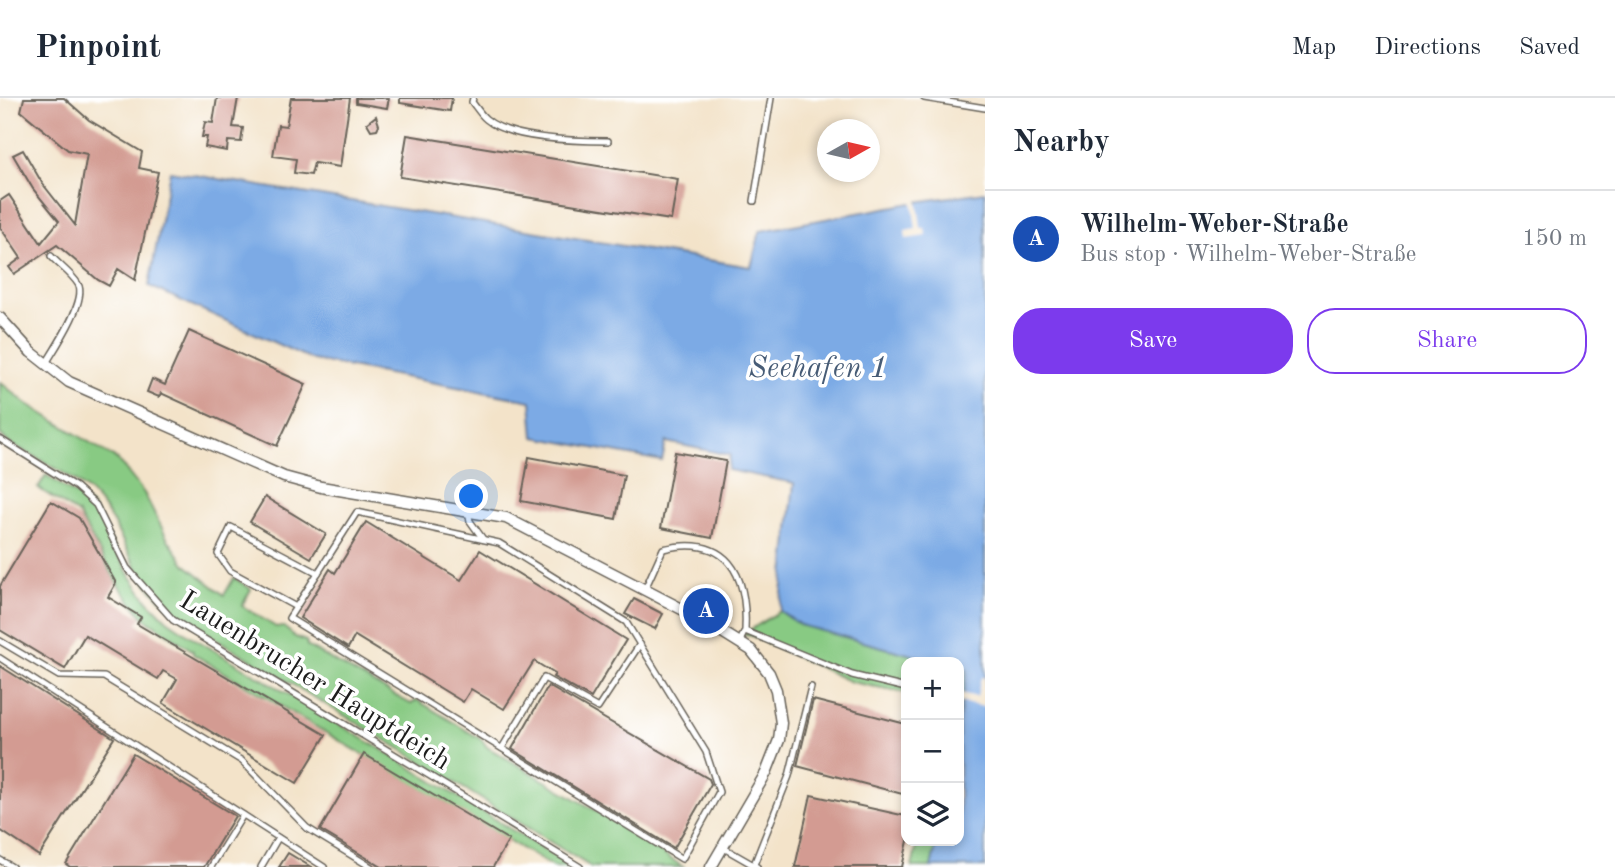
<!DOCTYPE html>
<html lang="en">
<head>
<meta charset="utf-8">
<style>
  :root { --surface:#fff; --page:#f6f6f7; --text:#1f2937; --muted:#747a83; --line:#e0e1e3; --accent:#7c3aed }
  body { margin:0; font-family:"Old Standard TT",serif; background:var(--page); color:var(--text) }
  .controls { position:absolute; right:21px; bottom:21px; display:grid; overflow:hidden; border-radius:14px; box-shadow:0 4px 10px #0003 }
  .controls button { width:63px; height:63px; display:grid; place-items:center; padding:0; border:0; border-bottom:2px solid var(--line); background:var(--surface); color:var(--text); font:35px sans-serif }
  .compass { position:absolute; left:817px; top:21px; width:63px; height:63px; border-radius:50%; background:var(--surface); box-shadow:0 4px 10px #0003; rotate:82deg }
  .you { position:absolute; left:472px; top:399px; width:24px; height:24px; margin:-18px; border:5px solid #fff; border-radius:50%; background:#1a73e8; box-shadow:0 0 0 10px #1a73e833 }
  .badge { display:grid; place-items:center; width:46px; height:46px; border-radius:50%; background:var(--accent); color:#fff; font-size:23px; font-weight:700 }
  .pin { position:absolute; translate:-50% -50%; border:4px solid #fff; box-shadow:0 2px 7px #0006 }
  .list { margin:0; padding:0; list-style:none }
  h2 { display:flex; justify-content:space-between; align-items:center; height:91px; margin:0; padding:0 28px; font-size:30px }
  h2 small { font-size:23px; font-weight:400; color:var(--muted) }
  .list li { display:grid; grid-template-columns:46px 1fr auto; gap:21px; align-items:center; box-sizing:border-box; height:98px; padding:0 28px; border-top:2px solid var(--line) }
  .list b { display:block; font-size:26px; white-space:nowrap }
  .list p { margin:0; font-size:23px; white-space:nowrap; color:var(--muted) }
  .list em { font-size:23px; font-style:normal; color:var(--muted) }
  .actions { display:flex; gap:14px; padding:21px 28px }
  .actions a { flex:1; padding:16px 0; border:2px solid var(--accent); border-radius:28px; text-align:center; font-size:24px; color:var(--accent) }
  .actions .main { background:var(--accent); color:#fff }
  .icon { flex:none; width:38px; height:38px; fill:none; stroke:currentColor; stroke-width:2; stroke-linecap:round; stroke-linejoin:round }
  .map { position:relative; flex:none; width:985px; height:769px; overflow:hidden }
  header { display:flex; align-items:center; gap:42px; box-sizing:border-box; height:98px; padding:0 35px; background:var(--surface); border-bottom:2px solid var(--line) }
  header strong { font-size:33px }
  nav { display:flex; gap:38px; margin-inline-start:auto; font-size:24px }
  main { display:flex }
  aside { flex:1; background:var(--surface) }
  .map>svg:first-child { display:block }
  .green { fill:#88ca83; stroke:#527350; stroke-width:2 }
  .water { fill:#7baae5; stroke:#4c6380; stroke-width:2 }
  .pier { fill:#f3e3c9 }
  .building { fill:#d39b92 }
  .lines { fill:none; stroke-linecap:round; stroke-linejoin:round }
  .service-casing { stroke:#676259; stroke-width:8 }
  .minor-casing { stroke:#676259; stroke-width:13 }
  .service { stroke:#fff; stroke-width:5 }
  .minor { stroke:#fff; stroke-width:10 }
  .labels { text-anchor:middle; stroke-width:7; stroke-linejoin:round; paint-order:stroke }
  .street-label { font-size:28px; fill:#1c1c1c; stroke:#fff }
  .water-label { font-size:30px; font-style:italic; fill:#475c76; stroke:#fff }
</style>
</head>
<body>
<header>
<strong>Pinpoint</strong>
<nav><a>Map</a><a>Directions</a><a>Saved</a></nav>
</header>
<main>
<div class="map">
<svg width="985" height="769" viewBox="0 0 985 769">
  <rect width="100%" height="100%" fill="#fff"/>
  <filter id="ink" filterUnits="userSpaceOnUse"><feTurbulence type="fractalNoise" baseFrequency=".0143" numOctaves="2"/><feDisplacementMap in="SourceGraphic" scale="14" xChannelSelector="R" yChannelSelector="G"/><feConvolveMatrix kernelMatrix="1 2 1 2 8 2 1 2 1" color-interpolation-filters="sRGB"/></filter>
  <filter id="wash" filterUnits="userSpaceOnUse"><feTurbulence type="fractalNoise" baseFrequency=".00686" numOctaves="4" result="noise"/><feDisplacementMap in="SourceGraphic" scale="28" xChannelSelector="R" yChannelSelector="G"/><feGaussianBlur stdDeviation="1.57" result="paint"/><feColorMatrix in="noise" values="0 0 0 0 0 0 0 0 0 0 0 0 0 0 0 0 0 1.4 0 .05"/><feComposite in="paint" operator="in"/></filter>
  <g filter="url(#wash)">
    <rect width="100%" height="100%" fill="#f3e3c9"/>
    <!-- green -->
    <g class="green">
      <path d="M0,284l26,21 92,57 26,33 23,45 19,27 38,30 10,-17 17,11 -9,17 34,21h8l11,10 11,4 1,5 104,58 6,-4 65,40 5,7 137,80 59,40h-92l-179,-111 -229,-137c-16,-14 -33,-28 -44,-47 -14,-23 -23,-50 -40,-70 -18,-23 -64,-45 -90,-59l-9,-9z"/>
      <polygon points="46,377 91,407 131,479 148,503 167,522 192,539 379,650 572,769 553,769 193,556 193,553 143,519 119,488 78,416 38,390"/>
      <polygon points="780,513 800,527 938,564 906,564 906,595 851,584 750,537 742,537"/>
      <polygon points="959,570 967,572 959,622"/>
      <polygon points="918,743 937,743 931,769 912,769"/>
    </g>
    <!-- water -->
    <polygon class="water" points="170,73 751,169 760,133 922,103 985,94 985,769 931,769 937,743 959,743 959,622 967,572 959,570 959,564 938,564 800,527 780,513 794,385 728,372 730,357 666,344 662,363 534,339 531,303 313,262 149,188"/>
    <!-- pier -->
    <g class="pier">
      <polygon points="917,100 921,130 925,130 926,138 906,141 905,133 916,131 912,101"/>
      <polygon points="981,579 985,580 985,609 959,604 960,595 977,599"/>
    </g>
    <g id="blocks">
      <!-- building -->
      <g class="building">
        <polygon points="24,0 64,0 89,22 142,54 139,70 158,74 135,182 118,171 109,188 98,182 57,147 14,176 9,169 21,160 0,129 0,103 9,97 41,145 59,123 33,91 13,57 23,52 42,85 75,127 87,56 68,52 21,13"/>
        <polygon points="217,0 238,0 233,29 243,30 241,44 228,43 227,53 205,49 207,39 202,39 205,24 213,25"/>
        <polygon points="291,0 350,0 340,69 314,65 311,77 294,75 296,61 273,58 278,27 286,28"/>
        <polygon points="356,0 389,0 387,10 356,5"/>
        <polygon points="400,0 452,0 450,13 400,5"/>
        <polygon points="376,18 379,27 377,31 371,32 367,25"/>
        <polygon points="407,37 678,81 671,122 400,79"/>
        <polygon points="189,233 306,286 277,348 161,295 159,299 147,294 152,281 165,287"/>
        <polygon points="675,354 726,363 712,440 661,430"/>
        <polygon points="529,359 624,377 616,421 521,403"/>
        <polygon points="265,399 326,436 311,460 250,424"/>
        <polygon points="51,403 79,420 116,485 108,499 141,519 137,526 326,637 297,685 163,605 177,581 163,573 158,581 85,537 65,571 0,532 0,488"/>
        <polygon points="366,424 461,482 480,452 626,542 591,600 553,579 555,576 534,563 504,611 471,591 463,604 355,538 348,550 300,520 330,471 335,475"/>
        <polygon points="634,501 663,516 655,531 625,516"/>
        <polygon points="0,568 114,640 39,758 0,732"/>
        <polygon points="548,588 709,681 711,686 674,750 512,651"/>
        <polygon points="813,602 906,626 906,697 797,668"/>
        <polygon points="133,656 235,718 204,769 70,769 66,766"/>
        <polygon points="364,656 509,742 493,769 382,769 320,732"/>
        <polygon points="811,697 906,718 908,743 902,769 795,769"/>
        <polygon points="288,755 311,769 279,769"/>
      </g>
    </g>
  </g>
  <g filter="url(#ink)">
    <use href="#blocks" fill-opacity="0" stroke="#676259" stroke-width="2"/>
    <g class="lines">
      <!-- service casing -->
      <g class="service-casing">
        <g id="service">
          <path d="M473,0l-1,4c4,5 9,13 14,17 24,21 91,22 122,22"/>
          <polyline points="924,0 985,10"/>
          <polyline points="754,103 771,0"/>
          <path d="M45,267c9,-15 43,-65 33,-81 -6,-10 -19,-19 -27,-28"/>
          <polyline points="0,341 76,389 96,407 127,470 173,522 580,769"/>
          <polyline points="468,413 470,423 483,441"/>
          <polygon points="357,414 499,445 626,524 706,654 719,694 682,761 289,520"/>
          <path d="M645,491l18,-40c64,-15 85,24 82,82"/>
          <polyline points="296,509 230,473 218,456 231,429 318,475"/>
          <polyline points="0,543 59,578 104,579 242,663 307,730 371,769"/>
          <polyline points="740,543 745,533 852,577 906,590"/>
          <polyline points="0,560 324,769"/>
          <polyline points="502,650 544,580 598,610 640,546"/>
          <polyline points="722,749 757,769"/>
          <polyline points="0,762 12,769"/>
          <polyline points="211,769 243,717"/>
          <polyline points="261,769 278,740"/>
          <polyline points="753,769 789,678 811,589"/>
        </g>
      </g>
      <!-- minor casing -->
      <g class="minor-casing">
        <polyline id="minor" points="0,220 31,254 69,284 284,379 321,389 506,420 703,522 751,552 769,575 776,592 781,625 779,642 766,675 711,769"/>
      </g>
      <!-- service -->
      <use href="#service" class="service"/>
      <!-- minor -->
      <use href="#minor" class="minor"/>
    </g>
  </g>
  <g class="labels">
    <!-- street labels -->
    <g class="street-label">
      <text transform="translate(316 581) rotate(32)" y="10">Lauenbrucher Hauptdeich</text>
    </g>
    <!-- water labels -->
    <g class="water-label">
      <text x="818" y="279">Seehafen 1</text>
    </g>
  </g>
</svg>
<div class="controls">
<button>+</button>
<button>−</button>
<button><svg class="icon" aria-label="layers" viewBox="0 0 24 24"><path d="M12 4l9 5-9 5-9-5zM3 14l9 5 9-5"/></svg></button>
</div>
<svg class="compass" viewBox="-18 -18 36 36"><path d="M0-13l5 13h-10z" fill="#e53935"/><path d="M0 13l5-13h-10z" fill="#747a83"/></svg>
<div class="you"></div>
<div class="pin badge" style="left:706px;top:513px;background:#1a4fb4">A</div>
</div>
<aside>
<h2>Nearby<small></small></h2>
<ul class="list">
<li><span class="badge" style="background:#1a4fb4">A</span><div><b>Wilhelm-Weber-Straße</b><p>Bus stop · Wilhelm-Weber-Straße</p></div><em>150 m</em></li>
</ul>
<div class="actions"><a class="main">Save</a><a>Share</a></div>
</aside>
</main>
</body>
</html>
